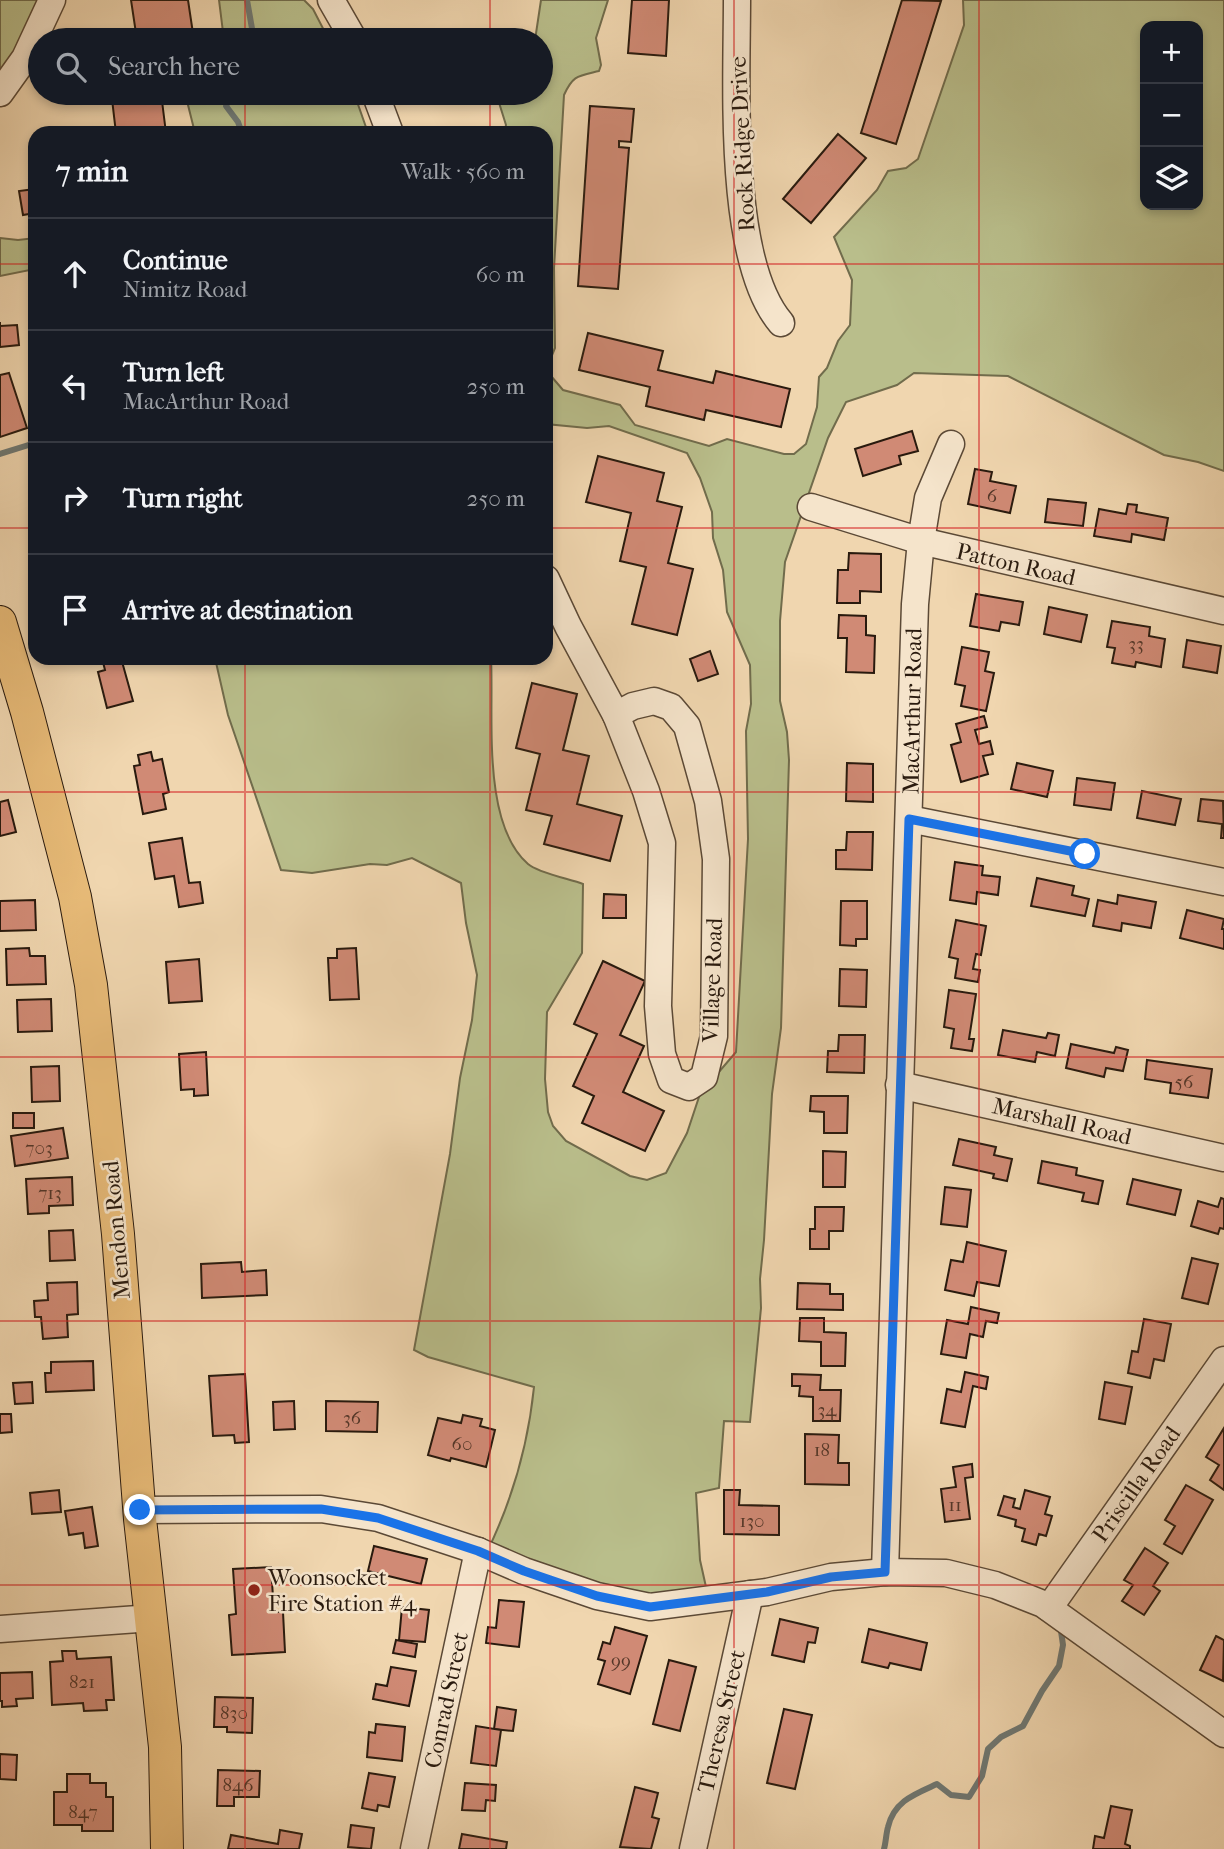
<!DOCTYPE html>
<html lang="en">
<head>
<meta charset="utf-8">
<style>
  :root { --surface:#171b24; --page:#20242c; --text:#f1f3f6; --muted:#9ea1a6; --line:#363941 }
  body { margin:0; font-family:"IM FELL French Canon",serif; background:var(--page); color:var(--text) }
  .controls { position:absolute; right:21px; top:21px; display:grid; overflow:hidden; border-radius:14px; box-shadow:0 4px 10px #0003 }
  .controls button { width:63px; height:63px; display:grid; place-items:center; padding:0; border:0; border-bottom:2px solid var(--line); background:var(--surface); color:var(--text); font:35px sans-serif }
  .stop { position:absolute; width:21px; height:21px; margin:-16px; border:5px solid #1a73e8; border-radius:50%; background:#fff }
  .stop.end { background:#1a73e8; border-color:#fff; box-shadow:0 2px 7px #0008 }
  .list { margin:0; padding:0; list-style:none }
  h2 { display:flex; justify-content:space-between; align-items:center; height:91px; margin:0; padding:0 28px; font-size:30px }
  h2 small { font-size:23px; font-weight:400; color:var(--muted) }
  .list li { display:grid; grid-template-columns:46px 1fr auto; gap:21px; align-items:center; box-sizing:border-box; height:112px; padding:0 28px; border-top:2px solid var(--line) }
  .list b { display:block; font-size:26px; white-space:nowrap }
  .list p { margin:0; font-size:23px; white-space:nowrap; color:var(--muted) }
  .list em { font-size:23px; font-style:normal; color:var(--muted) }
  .icon { flex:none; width:38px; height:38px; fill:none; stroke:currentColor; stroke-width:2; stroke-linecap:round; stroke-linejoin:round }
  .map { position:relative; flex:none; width:1224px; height:1849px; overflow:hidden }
  .search { position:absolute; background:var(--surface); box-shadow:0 4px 10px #0003; left:28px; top:28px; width:525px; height:77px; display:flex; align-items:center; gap:18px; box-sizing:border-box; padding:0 24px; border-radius:38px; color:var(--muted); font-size:26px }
  .panel { position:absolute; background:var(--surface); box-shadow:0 4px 10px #0003; left:28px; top:126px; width:525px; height:539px; border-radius:21px }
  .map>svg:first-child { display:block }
  .green { fill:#b9be8b; stroke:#716c4c; stroke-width:2; fill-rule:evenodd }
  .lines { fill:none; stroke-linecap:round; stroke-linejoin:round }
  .stream { stroke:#6f7873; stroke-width:6 }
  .building { fill:#d08a75; stroke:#291a0e; stroke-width:2 }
  .minor-casing { stroke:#5b4936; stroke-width:29 }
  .major-casing { stroke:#291a0e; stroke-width:34 }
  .minor { stroke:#f5e4cb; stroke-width:26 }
  .major { stroke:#e8bb78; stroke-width:32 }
  .route { stroke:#1a73e8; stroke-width:9 }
  .grid { fill:none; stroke:#d62828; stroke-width:2; stroke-opacity:0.55 }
  .poi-dot { fill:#8f2418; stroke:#f5e4cb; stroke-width:2.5 }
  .labels { text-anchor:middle; stroke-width:5; stroke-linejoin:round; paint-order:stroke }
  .number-label { font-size:19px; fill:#533628 }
  .street-label { font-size:23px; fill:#291a0e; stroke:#f5e4cb }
  .poi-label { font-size:23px; fill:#291a0e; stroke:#f5e4cb; text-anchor:start }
</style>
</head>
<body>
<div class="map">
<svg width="1224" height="1849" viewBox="0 0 1224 1849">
  <rect width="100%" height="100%" fill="#f0d6af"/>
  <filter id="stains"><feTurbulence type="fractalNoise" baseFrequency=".00286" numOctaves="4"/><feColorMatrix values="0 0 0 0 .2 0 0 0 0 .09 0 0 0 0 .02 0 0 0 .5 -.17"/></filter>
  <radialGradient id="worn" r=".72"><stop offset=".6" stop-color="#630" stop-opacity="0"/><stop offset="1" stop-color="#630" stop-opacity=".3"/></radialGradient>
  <!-- green -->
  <g class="green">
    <polygon points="0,0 58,0 0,87"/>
    <polygon points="219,0 304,0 313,9 329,40 224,40"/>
    <path d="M541,0h67l-12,38 5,27 -2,6c-21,5 -26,4 -35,24l-10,173 1,80 -5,12 1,16 12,14 57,15 15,20 74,21 18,-7 57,15h10l12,-10 11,-37 2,-30 8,-9 11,-27 12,-16 2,-45 -18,-43 43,-47 11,-19 18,-3 12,-9 46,-134 -1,-25h261v471l-26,-9 -34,-7 -156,-79 -94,-3 -17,12 -51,17 -18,36 -43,124 -5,59v80l7,31 2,28 -8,268 -9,66 -8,146 -4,39 1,29 -11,114 -26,-1 -5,67 -23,5 4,67 8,36 -66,8 -156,-50c26,-53 42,-108 48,-167l-106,-30 -14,-7 36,-196 10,-76 12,-58 5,-45 -11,-52 -5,-40 -49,-25 -25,7 -17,-1 -58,9 -31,-3 -53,-155 -13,-57h276c3,57 -10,165 37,206 10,9 42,15 55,20l-1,69 -35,59 -2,67 3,33 5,14 13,15 64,35 17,4 19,-7 21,-40 13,-39 36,-42 12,-213 -2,-108 5,-27 -1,-39 -23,-53 -4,-42 -10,-32 -1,-26 -12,-34 -13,-25 -78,-27 -22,2 -41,-4v-291h-42l2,-8 -10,-32h45v-53h-6zM1145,26h53v179h-53z"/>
    <polygon points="185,93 354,93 368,133 195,133"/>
    <polygon points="0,238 18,240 35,238 35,269 0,276"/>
  </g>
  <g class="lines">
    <!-- stream -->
    <g class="stream">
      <polyline points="247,0 254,40"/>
      <polyline points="232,93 226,106 238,122 242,133"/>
      <polyline points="0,454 35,443"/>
      <path d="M884,1849c2,-7 2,-15 4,-22 6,-26 27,-33 49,-43l14,11 18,2 13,-21 6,-27 13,-12 22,-11 19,-35 17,-25 4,-21 -2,-14"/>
    </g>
  </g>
  <!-- building -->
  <g class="building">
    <polygon points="131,0 188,0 194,40 137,40"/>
    <polygon points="632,0 669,0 666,56 628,53"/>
    <polygon points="902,0 941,1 896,144 861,133"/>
    <polygon points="161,93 166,133 116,133 112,99"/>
    <polygon points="590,106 634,109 631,142 619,141 619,147 629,148 618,289 578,286"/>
    <polygon points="838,134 866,158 811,223 783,199"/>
    <polygon points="35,189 35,213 23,215 19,191"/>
    <polygon points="0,322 0,326 17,325 19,345 0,347"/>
    <polygon points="588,333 663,351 658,370 713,383 716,371 790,389 781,427 706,410 704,420 646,406 650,387 579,370"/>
    <polygon points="9,373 27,428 0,437 0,375"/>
    <polygon points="912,431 918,451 899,456 901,464 863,476 855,449"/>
    <polygon points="598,456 664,473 657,501 682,507 668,563 693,569 677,635 632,624 646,567 620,561 631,513 586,502"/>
    <polygon points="975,469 992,472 990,481 1016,486 1010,513 968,504"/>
    <polygon points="1048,499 1086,503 1083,526 1045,522"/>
    <polygon points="1128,504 1137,505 1136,512 1168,518 1164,540 1132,534 1131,542 1094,536 1099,509 1126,514"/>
    <polygon points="849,553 881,554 881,592 860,591 860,603 837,603 838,570 848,570"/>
    <polygon points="976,594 1023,602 1019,625 1001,622 999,631 970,626"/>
    <polygon points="1049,607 1087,615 1081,642 1044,634"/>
    <polygon points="839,615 866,616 866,635 875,636 874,673 846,672 847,638 838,638"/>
    <polygon points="1112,621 1150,627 1149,636 1165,639 1161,667 1136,662 1135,667 1112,663 1115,648 1107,647"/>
    <polygon points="1187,640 1221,646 1217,673 1183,667"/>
    <polygon points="962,647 989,652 985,671 994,673 986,711 961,706 965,686 955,684"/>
    <polygon points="710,651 718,674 698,681 690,659"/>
    <polygon points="102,658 121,658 133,701 107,708 98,672 105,670"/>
    <polygon points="532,683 577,694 563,750 589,756 577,804 622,816 610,861 544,844 552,816 526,810 540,754 516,748"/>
    <polygon points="984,716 987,727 975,730 979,744 990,741 993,754 983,756 988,774 961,782 951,745 961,742 956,724"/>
    <polygon points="151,752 153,761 162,759 169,792 163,794 166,809 143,814 134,766 140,765 138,755"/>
    <polygon points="847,763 873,764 873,802 846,801"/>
    <polygon points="1017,763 1053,771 1047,797 1011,789"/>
    <polygon points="1077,778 1115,783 1111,810 1074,805"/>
    <polygon points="1142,791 1181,799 1175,825 1137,818"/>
    <polygon points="1201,799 1223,801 1224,838 1221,838 1222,824 1198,821"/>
    <polygon points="8,800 16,832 0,836 0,802"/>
    <polygon points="847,832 873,832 872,870 836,869 836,850 846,850"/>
    <polygon points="182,838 189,883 200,882 203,903 179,907 174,876 155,879 149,843"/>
    <polygon points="955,862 983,866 982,875 1000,877 998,895 977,892 976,904 950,900"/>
    <polygon points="1037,878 1074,886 1072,895 1089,899 1085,916 1031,906"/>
    <polygon points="604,894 626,895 626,918 603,918"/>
    <polygon points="1118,895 1156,902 1151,928 1122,923 1121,931 1093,926 1098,900 1117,904"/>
    <polygon points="35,900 36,930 0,931 0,901"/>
    <polygon points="841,901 867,901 867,939 856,939 856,946 840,945"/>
    <polygon points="1187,910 1224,919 1222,929 1224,929 1224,949 1180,938"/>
    <polygon points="956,920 986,926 981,955 976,954 973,969 980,970 978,982 955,978 958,959 949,957"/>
    <polygon points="29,948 30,956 45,956 46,984 7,985 6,949"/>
    <polygon points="356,948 359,999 330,1000 328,958 337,958 337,949"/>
    <polygon points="199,959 202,1001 169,1003 166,962"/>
    <polygon points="603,961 645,981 620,1035 644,1046 623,1092 664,1111 645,1151 582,1123 594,1096 573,1086 597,1034 574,1024"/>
    <polygon points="840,969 867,970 866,1007 839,1006"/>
    <polygon points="949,990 976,994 969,1039 974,1039 972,1051 951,1048 954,1029 944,1027"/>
    <polygon points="51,999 52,1031 18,1032 17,1000"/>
    <polygon points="1003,1030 1046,1038 1048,1033 1059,1035 1055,1056 1037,1052 1035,1062 998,1055"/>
    <polygon points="839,1035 865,1035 864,1073 827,1072 828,1051 838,1051"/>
    <polygon points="1071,1044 1114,1053 1116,1047 1128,1050 1123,1071 1106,1068 1104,1077 1066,1068"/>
    <polygon points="206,1052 208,1095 194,1096 194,1089 181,1090 179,1054"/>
    <polygon points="1147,1060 1212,1069 1208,1098 1170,1093 1171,1083 1145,1079"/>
    <polygon points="59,1066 60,1101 32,1102 31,1067"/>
    <polygon points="811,1096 848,1096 847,1133 824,1133 824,1112 810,1111"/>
    <rect x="13" y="1113" width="21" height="15"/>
    <polygon points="63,1128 68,1158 15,1166 11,1136"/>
    <polygon points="959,1139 996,1147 994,1155 1012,1159 1007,1181 993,1178 994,1174 953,1165"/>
    <polygon points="823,1151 846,1152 845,1187 823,1187"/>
    <polygon points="1042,1161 1077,1168 1076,1175 1103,1181 1098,1204 1082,1201 1084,1193 1038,1183"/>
    <polygon points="72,1177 73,1205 49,1206 49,1213 28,1214 26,1179"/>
    <polygon points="1133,1179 1181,1190 1175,1215 1127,1204"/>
    <polygon points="945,1187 971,1190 967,1227 941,1224"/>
    <polygon points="1221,1198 1224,1199 1224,1229 1220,1228 1218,1234 1191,1226 1198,1201 1218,1207"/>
    <polygon points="815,1207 844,1207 843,1231 829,1231 829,1249 810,1249 810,1229 815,1229"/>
    <polygon points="73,1230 75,1260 50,1261 49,1231"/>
    <polygon points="967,1242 1006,1251 999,1286 977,1282 974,1296 945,1290 951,1260 963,1262"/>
    <polygon points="1192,1258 1218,1264 1208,1304 1182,1298"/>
    <polygon points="241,1262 242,1272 266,1270 267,1295 202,1298 201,1264"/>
    <polygon points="77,1282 78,1314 67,1315 68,1337 43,1339 41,1317 35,1317 34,1301 48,1300 47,1283"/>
    <polygon points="798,1283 830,1284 830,1294 843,1294 843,1310 797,1309"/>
    <polygon points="971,1307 999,1313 997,1323 986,1321 983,1337 970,1334 966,1358 941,1354 947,1320 968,1324"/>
    <polygon points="800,1318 824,1318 824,1332 846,1333 845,1366 821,1366 821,1342 799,1341"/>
    <polygon points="1144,1319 1171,1324 1164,1361 1154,1359 1150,1378 1128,1373 1132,1351 1138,1352"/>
    <polygon points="93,1361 94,1390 46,1392 45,1373 51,1373 51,1362"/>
    <polygon points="965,1372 988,1377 986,1389 973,1386 965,1427 941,1423 947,1389 961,1392"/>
    <polygon points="245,1374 249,1442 235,1443 234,1435 213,1436 209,1376"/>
    <polygon points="792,1374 821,1375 820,1390 841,1390 840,1421 813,1421 813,1397 799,1396 800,1386 792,1386"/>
    <polygon points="32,1382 33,1403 15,1404 13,1383"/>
    <polygon points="1105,1382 1132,1387 1125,1424 1099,1419"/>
    <polygon points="294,1401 295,1429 274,1430 273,1402"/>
    <polygon points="326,1401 378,1402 377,1432 326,1431"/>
    <polygon points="0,1414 11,1414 12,1432 0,1433"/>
    <polygon points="463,1415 482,1419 480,1426 495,1430 486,1467 451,1458 450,1461 428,1455 438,1418 461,1423"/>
    <polygon points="1224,1428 1224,1490 1210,1480 1219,1465 1206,1457"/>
    <polygon points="805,1434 839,1435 838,1463 849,1463 849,1485 805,1484"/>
    <polygon points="972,1464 973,1477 965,1478 970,1519 945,1522 941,1489 956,1487 953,1467"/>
    <polygon points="1186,1485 1213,1500 1182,1554 1164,1544 1175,1526 1165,1520"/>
    <polygon points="59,1490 61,1512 32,1514 30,1493"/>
    <polygon points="724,1490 740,1490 739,1505 779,1506 779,1535 724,1534"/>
    <polygon points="1025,1490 1050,1497 1045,1514 1052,1516 1046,1536 1039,1534 1036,1545 1022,1541 1025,1529 1015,1526 1016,1520 998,1515 1004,1496 1015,1499 1013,1507 1020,1509"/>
    <polygon points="92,1507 98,1546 85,1548 83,1533 69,1535 65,1511"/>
    <polygon points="374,1546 427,1559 421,1584 368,1571"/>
    <polygon points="1145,1548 1168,1563 1153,1586 1160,1591 1144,1615 1122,1601 1133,1585 1124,1580"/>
    <polygon points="271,1567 274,1612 283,1612 285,1652 232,1655 229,1615 236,1614 233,1569"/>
    <polygon points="499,1600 524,1602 519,1647 486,1643 488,1627 496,1628"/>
    <polygon points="402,1607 429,1610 425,1642 399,1640"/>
    <polygon points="780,1619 818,1628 815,1643 808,1642 804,1662 772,1655"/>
    <polygon points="615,1627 647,1636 630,1694 598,1684 605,1661 598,1659 603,1642 610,1644"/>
    <polygon points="869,1629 927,1643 921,1670 890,1663 888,1668 862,1662"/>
    <polygon points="1216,1636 1224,1640 1223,1681 1200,1670"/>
    <polygon points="396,1640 417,1644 415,1657 393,1653"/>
    <polygon points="62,1651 76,1651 77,1659 111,1657 114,1700 106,1700 107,1710 84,1711 83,1703 52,1705 50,1662 63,1661"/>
    <polygon points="669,1660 696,1667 680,1731 653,1724"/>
    <polygon points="391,1667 416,1671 409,1706 373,1699 376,1684 387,1686"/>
    <polygon points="32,1672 33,1698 16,1699 17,1706 2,1707 2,1701 0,1701 0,1673"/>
    <polygon points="215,1697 253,1698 252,1733 227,1732 227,1727 214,1727"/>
    <polygon points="497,1707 516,1710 513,1731 494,1729"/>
    <polygon points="784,1709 812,1715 795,1789 767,1783"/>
    <polygon points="376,1724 405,1727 402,1761 367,1757 369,1732 375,1733"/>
    <polygon points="476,1726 501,1730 496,1766 471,1763"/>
    <polygon points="0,1754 17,1755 16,1780 0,1779"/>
    <polygon points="218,1770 260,1771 259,1797 234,1797 234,1806 217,1806"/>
    <polygon points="369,1773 395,1777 389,1807 378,1805 377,1811 362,1808"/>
    <polygon points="67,1774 90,1774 90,1783 106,1783 106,1797 113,1797 113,1831 82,1831 82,1825 54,1825 54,1792 67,1792"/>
    <polygon points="465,1783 496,1785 495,1801 486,1800 485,1811 462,1810"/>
    <polygon points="635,1787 658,1793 652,1817 659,1819 651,1849 620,1847"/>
    <polygon points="1111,1806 1132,1810 1125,1844 1130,1846 1130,1849 1093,1849 1095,1836 1104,1838"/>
    <polygon points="351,1825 374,1828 371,1849 348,1847"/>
    <polygon points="280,1830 302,1834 299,1849 228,1849 231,1835 278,1844"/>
    <polygon points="462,1834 507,1842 506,1849 459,1849"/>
  </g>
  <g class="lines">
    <!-- minor casing -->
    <g class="minor-casing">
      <g id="minor">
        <polyline points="331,0 354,40"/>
        <path d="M737,0c0,82 -10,260 44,323"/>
        <polyline points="0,93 25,58 52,0"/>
        <polyline points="375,93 390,133"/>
        <polyline points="811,507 921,541 1224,611"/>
        <polyline points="546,579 568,626 616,715"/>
        <polygon points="654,701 671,707 687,726 708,801 716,859 714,1036 704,1077 689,1087 671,1080 662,1054 658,1006 662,843 646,791 616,715 633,706"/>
        <polyline points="909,819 1224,882"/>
        <polyline points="899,1085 1224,1158"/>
        <polyline points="140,1510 321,1509 378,1518 478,1551 524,1571 597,1596 650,1607 767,1592 831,1577 885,1572 946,1573 995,1585 1043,1604 1224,1734"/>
        <polyline points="885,1572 915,604 921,541 928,498 951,444"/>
        <polyline points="1049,1608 1224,1360"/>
        <polyline points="0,1629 152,1618"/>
        <polyline points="414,1849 478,1551"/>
        <polyline points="693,1849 750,1594"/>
      </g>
    </g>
    <!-- major casing -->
    <g class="major-casing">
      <polyline id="major" points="0,622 27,712 75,897 91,985 118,1234 140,1519 165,1747 167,1849"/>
    </g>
    <!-- minor -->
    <use href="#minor" class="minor"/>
    <!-- major -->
    <use href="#major" class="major"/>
  </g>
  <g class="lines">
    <!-- route -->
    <polyline class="route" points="140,1510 321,1509 378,1518 478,1551 524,1571 597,1596 650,1607 767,1592 831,1577 885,1572 909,819 1085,854"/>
  </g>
  <!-- grid -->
  <path class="grid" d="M245,0v40M490,0v40M734,0v1849M979,0v1849M245,93v40M490,93v40M0,264h35M546,264h678M0,528h35M546,528h678M245,658v1191M490,658v1191M0,792h1224M0,1057h1224M0,1321h1224M0,1585h1224"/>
  <!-- markers -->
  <circle class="poi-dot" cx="254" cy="1590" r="7"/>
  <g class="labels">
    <!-- number labels -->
    <g class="number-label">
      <text x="992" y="502">6</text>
      <text x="1136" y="650">33</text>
      <text x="1184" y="1088">56</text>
      <text x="39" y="1154">703</text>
      <text x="50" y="1199">713</text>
      <text x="827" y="1416">34</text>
      <text x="352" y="1424">36</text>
      <text x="462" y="1450">60</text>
      <text x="822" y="1456">18</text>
      <text x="955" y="1511">11</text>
      <text x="752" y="1527">130</text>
      <text x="621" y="1667">99</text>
      <text x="82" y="1688">821</text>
      <text x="234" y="1719">830</text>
      <text x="238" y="1791">846</text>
      <text x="83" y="1818">847</text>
    </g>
    <!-- street labels -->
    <g class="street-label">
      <text transform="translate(742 144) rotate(-93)" y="8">Rock Ridge Drive</text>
      <text transform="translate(1016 564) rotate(13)" y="8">Patton Road</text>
      <text transform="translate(912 711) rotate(-89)" y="8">MacArthur Road</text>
      <text transform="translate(712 980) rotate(-88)" y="8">Village Road</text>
      <text transform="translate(1062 1121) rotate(13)" y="8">Marshall Road</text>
      <text transform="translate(116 1230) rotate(-95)" y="8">Mendon Road</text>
      <text transform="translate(1136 1484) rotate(-55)" y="8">Priscilla Road</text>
      <text transform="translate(446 1700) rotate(-78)" y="8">Conrad Street</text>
      <text transform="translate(721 1721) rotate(-77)" y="8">Theresa Street</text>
    </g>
    <!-- poi labels -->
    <g class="poi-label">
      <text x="268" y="1585">Woonsocket<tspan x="268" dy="26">Fire Station #4</tspan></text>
    </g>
  </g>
  <rect width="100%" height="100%" filter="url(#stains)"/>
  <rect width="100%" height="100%" fill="url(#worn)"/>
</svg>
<div class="controls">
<button>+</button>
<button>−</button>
<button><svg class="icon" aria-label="layers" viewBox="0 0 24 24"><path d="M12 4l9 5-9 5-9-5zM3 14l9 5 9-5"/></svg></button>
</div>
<div class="stop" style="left:1085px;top:854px"></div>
<div class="stop end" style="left:140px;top:1510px"></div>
<div class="search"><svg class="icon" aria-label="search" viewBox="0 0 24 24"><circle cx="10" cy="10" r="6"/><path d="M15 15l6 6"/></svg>Search here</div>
<section class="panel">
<h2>7 min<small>Walk · 560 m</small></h2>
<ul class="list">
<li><svg class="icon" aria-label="ahead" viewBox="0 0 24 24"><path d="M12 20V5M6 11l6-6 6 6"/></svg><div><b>Continue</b><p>Nimitz Road</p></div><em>60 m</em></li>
<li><svg class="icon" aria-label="left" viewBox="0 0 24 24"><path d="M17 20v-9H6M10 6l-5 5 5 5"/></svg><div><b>Turn left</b><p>MacArthur Road</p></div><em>250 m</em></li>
<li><svg class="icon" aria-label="right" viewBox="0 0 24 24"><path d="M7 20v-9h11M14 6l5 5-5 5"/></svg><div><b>Turn right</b></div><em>250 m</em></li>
<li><svg class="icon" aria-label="arrive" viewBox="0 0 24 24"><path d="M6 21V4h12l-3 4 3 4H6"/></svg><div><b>Arrive at destination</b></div></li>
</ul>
</section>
</div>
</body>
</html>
